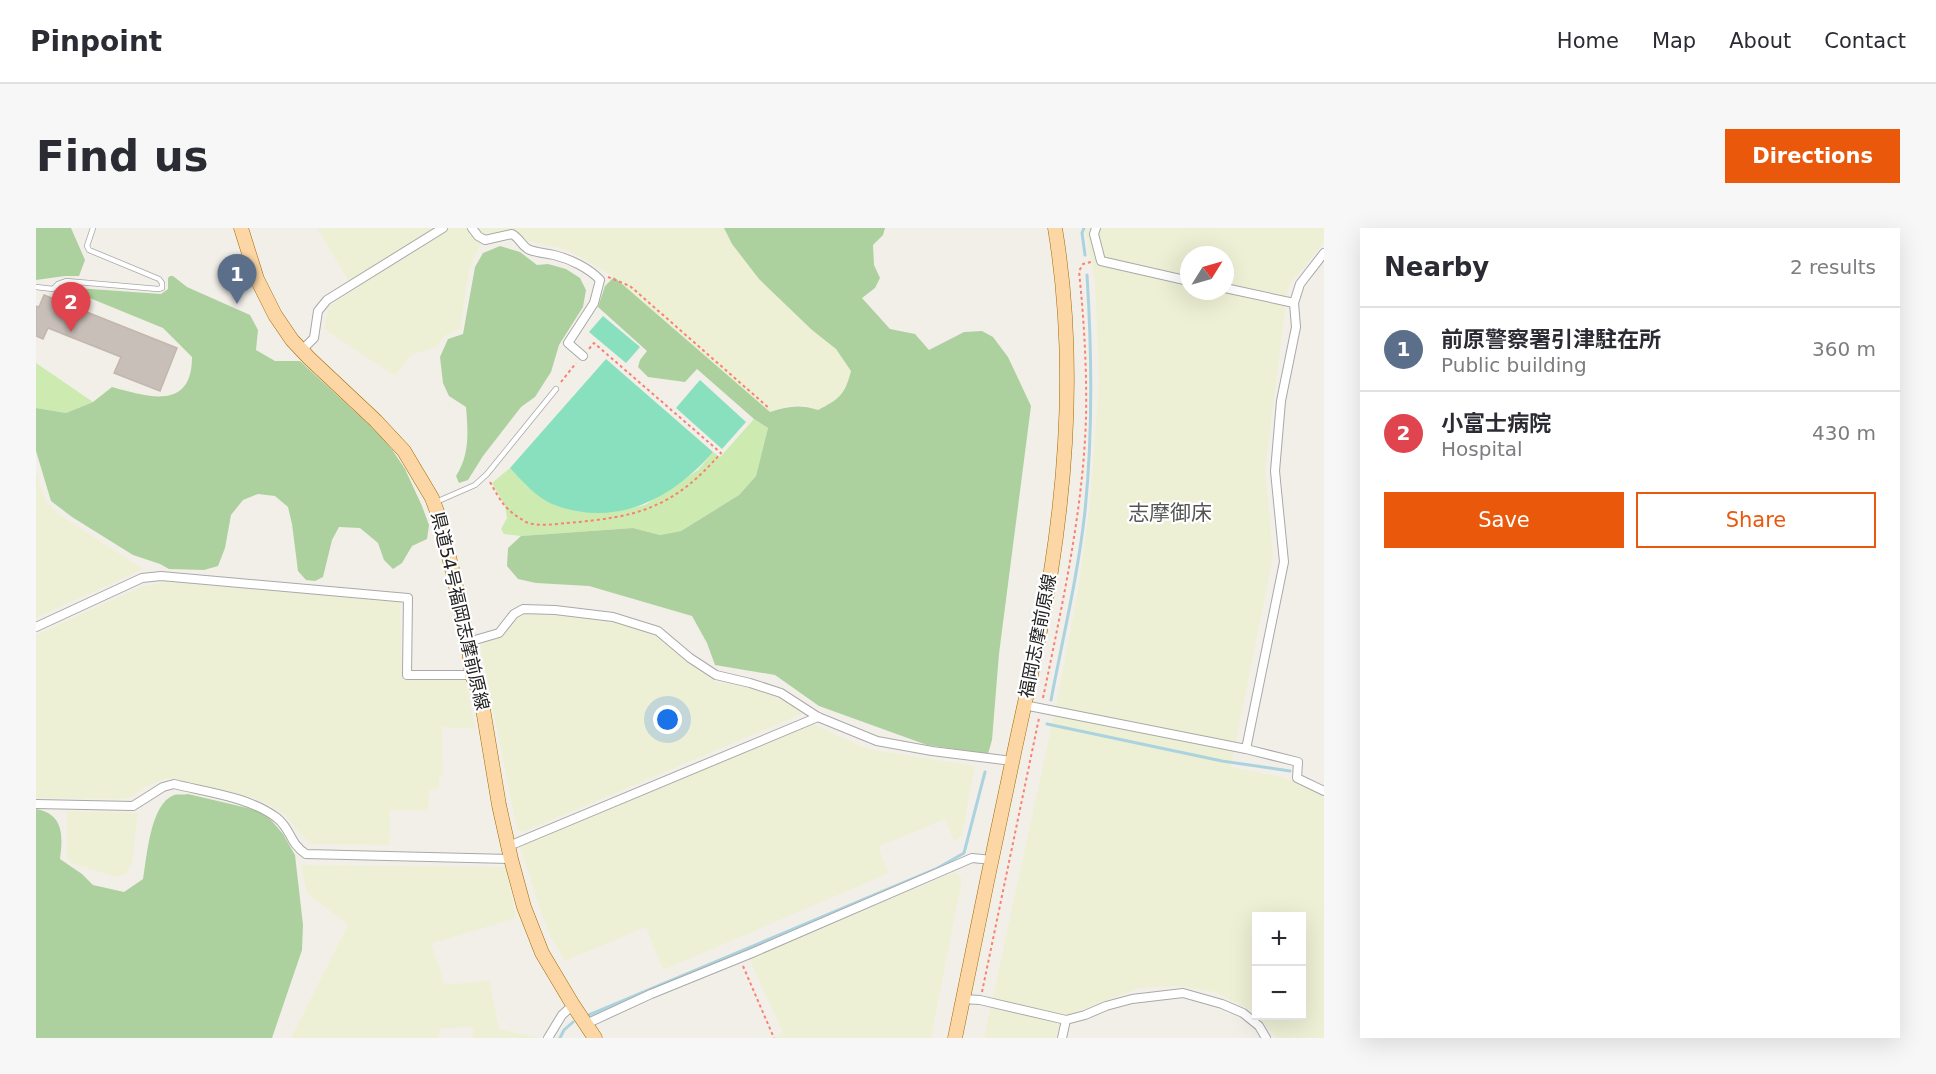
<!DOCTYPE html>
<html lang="en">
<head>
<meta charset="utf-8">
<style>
  :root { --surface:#fff; --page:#f7f7f7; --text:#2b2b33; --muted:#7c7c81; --line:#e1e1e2; --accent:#ea580c }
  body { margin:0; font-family:"DejaVu Sans","Noto Sans JP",sans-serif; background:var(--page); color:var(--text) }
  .controls { position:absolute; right:18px; bottom:18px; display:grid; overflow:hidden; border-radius:0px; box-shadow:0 6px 24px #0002 }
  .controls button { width:54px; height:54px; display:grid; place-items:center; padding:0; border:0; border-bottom:2px solid var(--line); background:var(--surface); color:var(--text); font:30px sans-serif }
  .compass { position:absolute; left:1144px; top:18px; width:54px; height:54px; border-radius:50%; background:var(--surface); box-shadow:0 6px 24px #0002; rotate:53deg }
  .you { position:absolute; left:632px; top:492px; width:21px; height:21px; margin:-15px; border:4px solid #fff; border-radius:50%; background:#1a73e8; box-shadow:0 0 0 9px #1a73e833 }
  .badge { display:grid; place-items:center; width:39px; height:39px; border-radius:50%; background:var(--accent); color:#fff; font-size:20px; font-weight:700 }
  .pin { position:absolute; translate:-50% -50px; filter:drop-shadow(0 2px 3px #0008) }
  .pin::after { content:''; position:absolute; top:32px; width:21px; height:18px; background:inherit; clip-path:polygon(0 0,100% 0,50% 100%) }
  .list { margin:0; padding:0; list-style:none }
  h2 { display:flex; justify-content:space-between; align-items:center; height:78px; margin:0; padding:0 24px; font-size:26px }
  h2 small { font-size:20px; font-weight:400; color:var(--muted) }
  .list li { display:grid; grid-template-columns:39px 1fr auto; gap:18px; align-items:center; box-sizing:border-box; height:84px; padding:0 24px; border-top:2px solid var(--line) }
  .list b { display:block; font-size:22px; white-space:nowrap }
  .list p { margin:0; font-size:20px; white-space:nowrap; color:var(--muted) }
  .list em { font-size:20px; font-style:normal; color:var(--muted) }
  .actions { display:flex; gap:12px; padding:18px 24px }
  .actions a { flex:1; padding:14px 0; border:2px solid var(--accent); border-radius:0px; text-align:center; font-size:21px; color:var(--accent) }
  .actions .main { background:var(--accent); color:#fff }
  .map { position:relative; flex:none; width:1288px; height:810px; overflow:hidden; border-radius:0px }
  header { display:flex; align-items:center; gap:36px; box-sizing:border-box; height:84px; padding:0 30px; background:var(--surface); border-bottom:2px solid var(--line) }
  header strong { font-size:28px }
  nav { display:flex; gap:33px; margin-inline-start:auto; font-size:21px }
  .intro { display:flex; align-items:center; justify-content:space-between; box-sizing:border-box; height:144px; padding:0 36px }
  h1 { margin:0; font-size:42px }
  .button { padding:15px 27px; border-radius:0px; background:var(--accent); color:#fff; font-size:21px; font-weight:700 }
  main { display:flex; gap:36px; padding:0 36px }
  aside { flex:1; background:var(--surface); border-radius:0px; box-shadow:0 6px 24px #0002 }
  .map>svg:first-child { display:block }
  .farmland { fill:#eef0d5; fill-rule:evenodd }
  .grass { fill:#cdebb0 }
  .forest { fill:#add19e }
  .pitch { fill:#88e0be }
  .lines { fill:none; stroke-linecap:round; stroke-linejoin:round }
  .stream { stroke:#aad3df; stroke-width:3 }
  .building { fill:#c7bfb8; stroke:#c4b6ab; stroke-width:1.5 }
  .lane-casing { stroke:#a9a9a9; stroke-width:6 }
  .street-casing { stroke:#a9a9a9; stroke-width:10 }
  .primary-casing { stroke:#a06b00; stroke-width:15 }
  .path { stroke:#fa8072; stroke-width:2; stroke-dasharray:3 3; stroke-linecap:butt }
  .lane { stroke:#fff; stroke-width:4.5 }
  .street { stroke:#fff; stroke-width:8 }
  .primary { stroke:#fcd6a4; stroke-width:14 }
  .labels { text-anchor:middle; stroke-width:4.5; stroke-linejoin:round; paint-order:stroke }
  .street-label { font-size:18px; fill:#222; stroke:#fff }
  .quarter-label { font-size:21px; fill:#555; stroke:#fff }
</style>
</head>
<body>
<header>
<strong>Pinpoint</strong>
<nav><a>Home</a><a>Map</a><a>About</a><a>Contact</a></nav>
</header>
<div class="intro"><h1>Find us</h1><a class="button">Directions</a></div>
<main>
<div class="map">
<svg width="1288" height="810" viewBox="0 0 1288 810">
  <rect width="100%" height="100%" fill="#f2efe9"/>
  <!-- farmland -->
  <g class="farmland">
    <polygon points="281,0 688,0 696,16 723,51 776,102 800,121 815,143 811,159 802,172 782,182 768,177 747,179 734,184 578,49 532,22 450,4 433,42 424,101 408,108 400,119 375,127 359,148 288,101 293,78 318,62"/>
    <path d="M1049,0h239v14l-36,45 -23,183 8,86 -42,211 52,10 41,19v242h-47l-25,-27 -37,-19 -37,-6 -38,2 -78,29 -6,21h-72l73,-337 21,-110 12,-88 9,-122 -4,-100zM1153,27h36v36h-36zM1220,688h46v100h-46z"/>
    <polygon points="0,245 10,274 24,287 107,341 0,390"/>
    <polygon points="130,354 364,373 366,451 430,452 439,501 406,499 407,546 403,550 403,560 393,562 392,583 354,582 353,617 274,616 247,585 221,571 131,550 107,560 98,568 85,571 0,570 0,407 107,358"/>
    <polygon points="489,385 557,391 595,398 621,409 642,427 679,453 725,462 757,477 766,486 487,604 481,602 444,416 469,406 483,388"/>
    <polygon points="777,496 831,521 939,538 926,607 918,614 909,591 842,619 853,645 627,742 610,699 529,733 514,708 503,678 484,618"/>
    <polygon points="31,583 102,585 96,635 91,645 79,649 35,635 31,629"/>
    <polygon points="265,637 470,639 480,690 395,716 409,757 453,752 463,801 503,810 436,810 438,799 404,800 402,810 255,810 312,697 271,665"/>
    <polygon points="919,644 926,651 895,810 738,810 747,805 713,730"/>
  </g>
  <!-- grass -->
  <g class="grass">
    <polygon points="0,135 57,174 30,185 0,180"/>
    <polygon points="718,191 732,200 720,248 703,267 645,303 624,307 597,300 485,308 468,306 465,301 471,290 469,278 456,255 474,240 491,258 515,275 545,284 576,284 609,277 662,242 677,224 684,229"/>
  </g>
  <!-- forest -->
  <g class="forest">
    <polygon points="0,0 35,0 49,32 43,48 29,48 0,52"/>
    <path d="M688,0h161l-2,7 -10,10 1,20 6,13 -5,10 -13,10 28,31 25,5 14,16 35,-18 18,-1 11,6 15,20 23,49 -32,248 -7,86 -4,14 -61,-9 -108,-39 -44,-31 -60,-10 -8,-22 -15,-27 -103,-30 -53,-3 -18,-4 -11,-13 1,-18 13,-12 112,-8 27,7 21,-4 58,-36 17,-19 12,-48 -14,-9 -57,-50 -12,13 -37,-5 -10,-10 2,-7 7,-9 -49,-44 7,-21 9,-9 156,135c17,-6 31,-8 48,-2 21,-11 27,-15 33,-39l-15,-22 -24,-19 -53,-51 -27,-35z"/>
    <path d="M464,18l20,6 17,13 11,-1 18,5 14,9 6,12 -3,17 -24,38 -8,27 -16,25 -14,10 -38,49 -15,24 -9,3 -3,-7c14,-22 12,-44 10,-69l-17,-11 -6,-13 -3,-26 8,-18 15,-5 12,-67 8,-14z"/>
    <path d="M134,48h3l14,11 63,28 8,15 -2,20 19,11h25l81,75 12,15 12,18 17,37 7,19 -2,14 -15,7 -10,17 -9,6 -9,-9 -6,-17 -18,-15 -21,-1 -7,13 -9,37 -8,4 -9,-1 -8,-9 -6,-47 -4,-17 -13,-11 -17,-2 -15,6 -12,15 -6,33 -7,18 -14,4 -35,-1 -9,-5 -27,-9 -61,-38 -21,-16 -15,-50v-43l30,5 27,-11 19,-15c36,10 80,24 80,-30l-29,-29 -88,-36 -1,-2 3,-2 84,6 7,-5v-11z"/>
    <path d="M152,566l72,17 12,10 11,13 12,21 8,70 -1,25 -30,88h-236v-229c28,5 27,27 24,50l22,15 11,11 31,7 19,-13c4,-22 7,-75 31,-84 3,-1 10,0 14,-1z"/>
  </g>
  <!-- pitch -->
  <g class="pitch">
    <polygon points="567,88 604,119 590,135 553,104"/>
    <path d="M570,131l107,93c-41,47 -98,77 -161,52 -16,-7 -30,-23 -42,-36z"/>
    <polygon points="664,152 710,194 686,221 640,180"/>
  </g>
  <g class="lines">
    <!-- stream -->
    <g class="stream">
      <polyline points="1048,0 1046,5 1049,27"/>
      <path d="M1015,472c12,-63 27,-125 34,-189 8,-79 7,-157 2,-236"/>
      <polyline points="1011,496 1186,533 1254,543"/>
      <polyline points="553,787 900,641 928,625 949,544"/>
      <polyline points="524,810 528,802 537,794"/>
    </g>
  </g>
  <!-- building -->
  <polygon class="building" points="8,67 141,120 124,163 78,145 85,129 12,100 7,111 0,108 0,78 3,79"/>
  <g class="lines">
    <!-- lane casing -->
    <g class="lane-casing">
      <g id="lane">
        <polyline points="0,59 17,61 22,56 30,53 122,61 126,60 126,55 123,51 53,22 51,18 57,0"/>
        <polyline points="400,274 439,257 451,246 520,161"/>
      </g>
    </g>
    <!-- street casing -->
    <g class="street-casing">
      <g id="street">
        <path d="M436,0l6,8 7,4 27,-6c8,4 10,13 18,16 8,3 16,3 24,5 16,4 35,13 46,25l-6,23 -26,40 15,13"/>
        <polyline points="1060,0 1058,6 1065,33 1153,53"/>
        <polyline points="1189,60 1258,75"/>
        <polyline points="266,122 278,110 282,83 291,72 407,0"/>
        <polyline points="0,399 106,350 125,348 372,370 371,447 436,447"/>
        <polyline points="432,414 463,405 478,386 487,381 519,382 577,389 622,403 654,430 680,447 714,455 745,465 782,489 841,513 896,523 976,533"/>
        <polyline points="988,477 1210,521 1262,534 1261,550 1288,563"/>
        <polyline points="1210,521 1248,334 1239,243 1245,173 1260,99 1258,75 1264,56 1288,25"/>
        <path d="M0,576l97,2 30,-19 11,-3c32,8 76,13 103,34 14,11 13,26 29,36l205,5"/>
        <polyline points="473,618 782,489"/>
        <polyline points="927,771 944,772 1030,792 1049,787 1070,778 1096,771 1147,765 1186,776 1207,785 1223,798 1230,810"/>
        <polyline points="550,796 615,766 716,725 936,630 956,632"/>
        <polyline points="512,810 526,787 537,777"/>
        <polyline points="1026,810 1030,792"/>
      </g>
    </g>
    <!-- primary casing -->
    <g class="primary-casing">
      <g id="primary">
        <polyline points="205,0 221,51 239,87 256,112 273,130 340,193 368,223 396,270 403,289 417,345 432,414 436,447 445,469 463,577 475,631 488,679 506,725 537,777 559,810"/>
        <path d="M919,810c19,-93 38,-187 58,-280 13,-62 28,-124 38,-187 18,-114 23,-229 4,-343"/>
      </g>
    </g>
    <!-- path -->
    <g class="path">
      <polyline points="572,49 594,58 734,181"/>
      <polyline points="525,154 540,135"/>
      <path d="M454,254c11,20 15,28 36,40 11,5 29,2 41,1 72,-6 106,-15 154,-70l-127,-110 -6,7"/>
      <path d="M1007,470c19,-92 40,-186 43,-280 1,-49 -2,-98 -7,-147l4,-7 8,-2"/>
      <polyline points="707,738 738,810"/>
      <polyline points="946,764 1003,490"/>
    </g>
    <!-- lane -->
    <use href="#lane" class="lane"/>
    <!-- street -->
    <use href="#street" class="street"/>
    <!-- primary -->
    <use href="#primary" class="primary"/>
  </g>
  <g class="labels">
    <!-- street labels -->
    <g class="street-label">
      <text transform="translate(424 383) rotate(77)" y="6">県道54号福岡志摩前原線</text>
      <text transform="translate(1002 408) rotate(-79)" y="6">福岡志摩前原線</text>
    </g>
    <!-- quarter labels -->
    <g class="quarter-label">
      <text x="1134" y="292">志摩御床</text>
    </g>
  </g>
</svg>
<div class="controls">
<button>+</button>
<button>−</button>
</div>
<svg class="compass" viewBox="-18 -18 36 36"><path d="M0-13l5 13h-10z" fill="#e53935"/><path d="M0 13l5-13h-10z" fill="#7c7c81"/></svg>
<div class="you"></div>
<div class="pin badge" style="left:201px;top:76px;background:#5c6f8a">1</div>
<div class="pin badge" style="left:35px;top:104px;background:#e0444e">2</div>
</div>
<aside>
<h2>Nearby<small>2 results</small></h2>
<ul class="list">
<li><span class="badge" style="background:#5c6f8a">1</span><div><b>前原警察署引津駐在所</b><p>Public building</p></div><em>360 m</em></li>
<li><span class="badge" style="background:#e0444e">2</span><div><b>小富士病院</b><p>Hospital</p></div><em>430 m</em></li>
</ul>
<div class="actions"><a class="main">Save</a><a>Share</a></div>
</aside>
</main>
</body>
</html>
